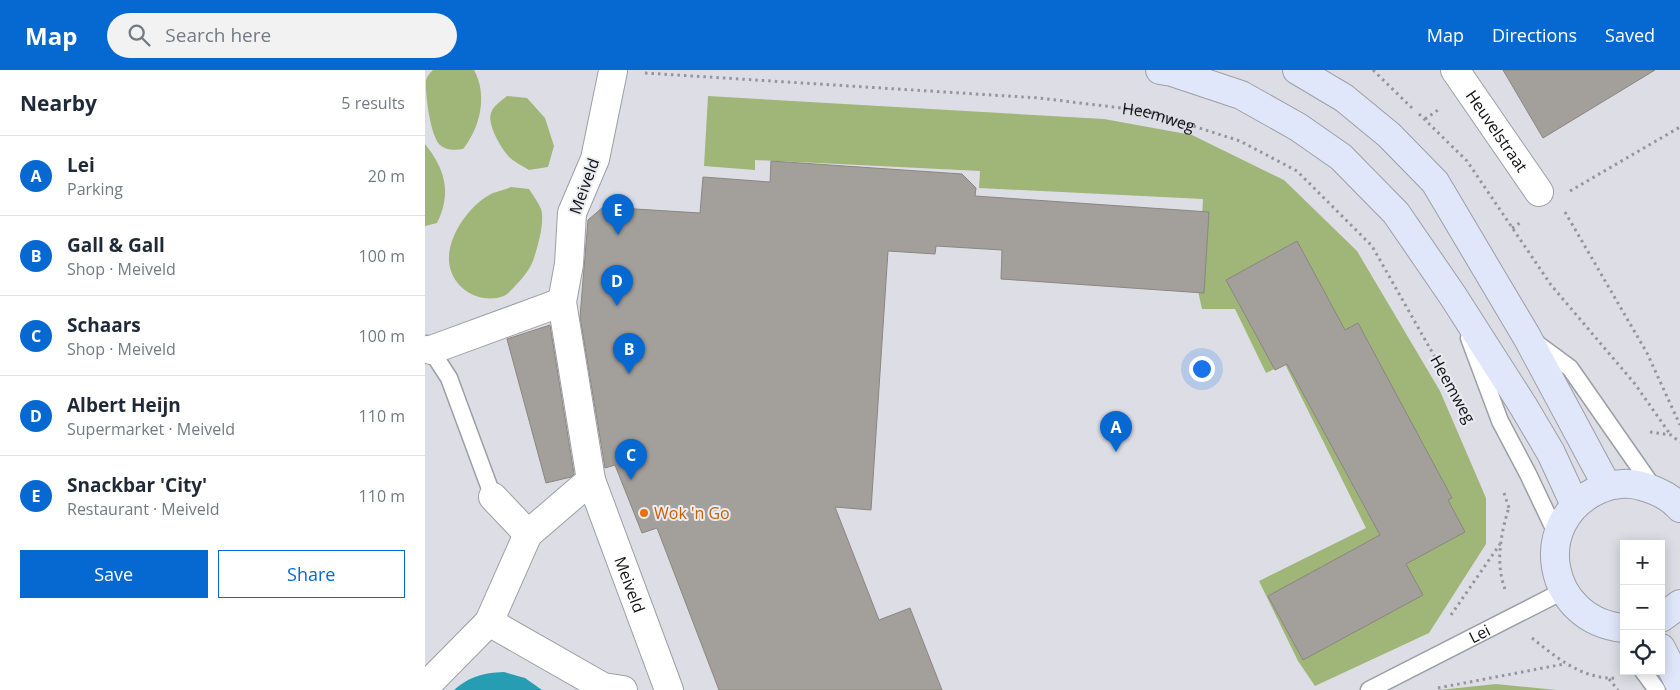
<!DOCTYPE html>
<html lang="en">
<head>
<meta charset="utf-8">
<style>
  :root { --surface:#fff; --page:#f2f2f3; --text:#1f2937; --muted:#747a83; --line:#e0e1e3; --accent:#0669d2 }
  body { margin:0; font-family:"Open Sans",sans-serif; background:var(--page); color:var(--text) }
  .controls { position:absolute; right:15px; bottom:15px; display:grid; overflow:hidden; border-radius:0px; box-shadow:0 2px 12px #0003 }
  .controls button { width:45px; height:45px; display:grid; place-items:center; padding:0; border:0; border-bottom:1px solid var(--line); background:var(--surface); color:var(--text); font:25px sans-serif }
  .you { position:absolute; left:776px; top:298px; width:18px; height:18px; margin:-12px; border:4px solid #fff; border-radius:50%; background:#1a73e8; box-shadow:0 0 0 8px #1a73e833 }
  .badge { display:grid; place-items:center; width:32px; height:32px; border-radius:50%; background:var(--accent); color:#fff; font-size:16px; font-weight:700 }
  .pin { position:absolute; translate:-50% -41px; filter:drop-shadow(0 1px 2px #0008) }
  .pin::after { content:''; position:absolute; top:26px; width:18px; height:15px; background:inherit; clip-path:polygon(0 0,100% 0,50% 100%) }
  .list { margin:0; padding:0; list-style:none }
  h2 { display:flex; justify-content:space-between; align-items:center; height:65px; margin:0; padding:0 20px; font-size:21px }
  h2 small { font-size:16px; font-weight:400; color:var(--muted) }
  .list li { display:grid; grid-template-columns:32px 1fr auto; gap:15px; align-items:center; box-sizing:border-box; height:80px; padding:0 20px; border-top:1px solid var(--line) }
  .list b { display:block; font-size:19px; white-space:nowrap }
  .list p { margin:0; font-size:16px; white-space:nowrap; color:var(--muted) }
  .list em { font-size:16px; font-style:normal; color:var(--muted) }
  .actions { display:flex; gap:10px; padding:15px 20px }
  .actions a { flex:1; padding:11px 0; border:1px solid var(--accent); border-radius:0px; text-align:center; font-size:18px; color:var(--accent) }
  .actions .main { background:var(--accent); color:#fff }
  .icon { flex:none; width:28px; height:28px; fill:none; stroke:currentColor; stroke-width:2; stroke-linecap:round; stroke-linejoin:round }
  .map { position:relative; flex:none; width:1255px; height:620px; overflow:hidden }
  header { display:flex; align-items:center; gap:30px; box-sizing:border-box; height:70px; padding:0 25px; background:var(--accent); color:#fff }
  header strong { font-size:24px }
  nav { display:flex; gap:28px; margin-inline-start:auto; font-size:18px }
  .search { width:350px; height:45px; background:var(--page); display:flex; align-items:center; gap:12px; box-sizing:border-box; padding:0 18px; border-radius:28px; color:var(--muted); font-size:19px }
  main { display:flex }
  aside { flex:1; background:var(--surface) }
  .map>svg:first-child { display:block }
  .green { fill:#a0b578 }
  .water { fill:#269db2 }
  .building { fill:#a39f9a; stroke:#8a8681 }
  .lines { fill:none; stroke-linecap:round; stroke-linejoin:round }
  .lane-casing { stroke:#9d9fa5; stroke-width:19 }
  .street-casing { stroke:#9d9fa5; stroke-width:30 }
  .secondary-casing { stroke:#9d9fa5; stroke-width:30 }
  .path { stroke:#95969b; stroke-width:3; stroke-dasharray:2.5 4; stroke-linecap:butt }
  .lane { stroke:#fff; stroke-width:16 }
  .street { stroke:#fff; stroke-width:28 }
  .secondary { stroke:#e0e7fb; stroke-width:28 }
  .food-dot { fill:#e8710a; stroke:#eaecf2; stroke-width:2 }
  .labels { text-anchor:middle; stroke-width:4; stroke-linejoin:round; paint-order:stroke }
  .street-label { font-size:16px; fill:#101113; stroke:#eaecf2 }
  .food-label { font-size:16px; fill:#c56008; stroke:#eaecf2; text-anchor:start }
</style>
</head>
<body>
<header>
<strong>Map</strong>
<div class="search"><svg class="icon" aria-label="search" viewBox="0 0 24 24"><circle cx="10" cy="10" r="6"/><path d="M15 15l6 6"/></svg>Search here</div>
<nav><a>Map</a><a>Directions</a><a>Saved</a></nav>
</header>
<main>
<aside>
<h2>Nearby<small>5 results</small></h2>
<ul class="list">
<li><span class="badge">A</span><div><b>Lei</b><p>Parking</p></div><em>20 m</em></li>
<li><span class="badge">B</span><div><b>Gall &amp; Gall</b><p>Shop · Meiveld</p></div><em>100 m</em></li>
<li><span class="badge">C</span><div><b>Schaars</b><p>Shop · Meiveld</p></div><em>100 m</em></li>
<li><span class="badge">D</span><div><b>Albert Heijn</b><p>Supermarket · Meiveld</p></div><em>110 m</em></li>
<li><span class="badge">E</span><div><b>Snackbar 'City'</b><p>Restaurant · Meiveld</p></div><em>110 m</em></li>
</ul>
<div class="actions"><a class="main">Save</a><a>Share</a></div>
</aside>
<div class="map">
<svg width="1255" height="620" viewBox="0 0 1255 620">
  <rect width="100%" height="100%" fill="#dddee5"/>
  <!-- green -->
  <g class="green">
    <path d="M8,0h41c14,25 6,58 -11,79 -7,1 -16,2 -23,-4 -10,-9 -15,-52 -14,-65 1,-4 4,-7 7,-10z"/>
    <path d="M82,26l20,2 18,20 9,28 -6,21 -19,3c-6,-4 -15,-8 -20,-13 -8,-9 -22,-32 -18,-44 2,-7 10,-12 16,-17z"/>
    <polygon points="283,26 679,49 767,65 859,110 932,181 1015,321 1061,428 1061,474 1004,563 890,616 873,591 834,511 941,458 860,294 841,303 810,239 777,239 773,221 778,129 554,118 555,101 330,90 330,100 279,96"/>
    <path d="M0,74c20,25 27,49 12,79l-12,3z"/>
    <path d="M86,117l18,2c4,6 9,13 12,20 4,12 -3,37 -7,49 -3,10 -11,20 -19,28 -3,3 -7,8 -11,10 -21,8 -46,-4 -53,-25 -10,-28 18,-67 42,-78 6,-2 13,-4 18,-6z"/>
    <polygon points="1071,614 1132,620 1014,620"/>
  </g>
  <!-- water -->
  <path class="water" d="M79,602l21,6 17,12h-88c16,-14 29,-17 50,-18z"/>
  <!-- building -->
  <g class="building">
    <polygon points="1078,0 1230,0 1118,68"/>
    <polygon points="346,91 537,104 551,118 550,126 784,142 779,223 576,209 577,180 511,176 510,184 463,181 446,440 410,437 454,550 485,538 517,620 294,620 232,458 217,463 190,395 180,398 155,247 163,150 178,137 275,143 278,107 345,112"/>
    <polygon points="872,171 920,260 933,253 1027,428 1023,430 1040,462 981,494 998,525 878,590 843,526 955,465 862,294 850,300 801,210"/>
    <polygon points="125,255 149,404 146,407 121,413 82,269"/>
  </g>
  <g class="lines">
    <!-- lane casing -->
    <g class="lane-casing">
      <g id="lane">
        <polyline points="1044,268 1075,351 1103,404 1132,465"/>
        <polyline points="1111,273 1145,298 1230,420"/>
        <polyline points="2,274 24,308 68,427"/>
        <polyline points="1218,601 1232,620"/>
        <path id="s2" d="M944,620l194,-99"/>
      </g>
    </g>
    <!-- street casing -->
    <g class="street-casing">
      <g id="street">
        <path id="s3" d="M1030,0l84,122"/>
        <path id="s4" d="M188,1l-18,88 -23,54 -3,51 -7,38 29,178 78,210"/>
        <polyline points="6,280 137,232"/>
        <polyline points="68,427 103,464"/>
        <polyline points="64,552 178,617 198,620"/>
        <polyline points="0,617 64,552 103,464 166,410"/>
      </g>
    </g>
    <!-- secondary casing -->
    <g class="secondary-casing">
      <g id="secondary">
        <polyline points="735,0 747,2 816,25 873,57 916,87 971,143 1028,226 1097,334 1126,383 1150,435"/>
        <polyline points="872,0 919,28 964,65 1010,112 1102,267 1182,416"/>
        <polyline points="1236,548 1255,534"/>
        <path d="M1199,558c-77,-7 -96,-107 -24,-139 12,-5 28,-7 41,-3 15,4 29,10 39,22"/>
        <polyline points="1236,578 1255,615"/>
      </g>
    </g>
    <!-- path -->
    <g class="path">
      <polyline points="948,0 987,38"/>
      <path id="s1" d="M220,3l394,25 107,13 94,30 57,30 75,75 90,159"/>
      <polyline points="994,44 1042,91 1126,215 1210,314 1245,364"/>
      <polyline points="1000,49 1016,38"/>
      <polyline points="1145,121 1255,57"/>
      <polyline points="1140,142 1222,283 1255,355"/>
      <polyline points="1087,158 1098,151"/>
      <polyline points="1225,362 1246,365 1255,372"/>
      <polyline points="1079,423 1084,438"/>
      <path d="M1080,519c-10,-26 -4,-56 4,-82"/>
      <polyline points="1026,545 1075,474"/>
      <path d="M1107,568c25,20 51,42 85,40"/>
      <polyline points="1184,609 1193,620"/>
      <polyline points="1013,618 1139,594"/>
    </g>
    <!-- lane -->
    <use href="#lane" class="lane"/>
    <!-- street -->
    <use href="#street" class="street"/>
    <!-- secondary -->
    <use href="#secondary" class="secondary"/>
  </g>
  <!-- markers -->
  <circle class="food-dot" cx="219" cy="443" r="5"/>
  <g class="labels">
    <!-- street labels -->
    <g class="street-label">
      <text dy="6" stroke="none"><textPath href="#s1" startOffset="516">Heemweg</textPath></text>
      <text dy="6" stroke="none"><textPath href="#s3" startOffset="74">Heuvelstraat</textPath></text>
      <text transform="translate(159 116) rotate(-70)" y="6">Meiveld</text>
      <text transform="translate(1028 319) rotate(61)" y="6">Heemweg</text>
      <text dy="6" stroke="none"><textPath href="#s4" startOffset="530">Meiveld</textPath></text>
      <text dy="6" stroke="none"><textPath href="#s2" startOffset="124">Lei</textPath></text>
    </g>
    <!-- food labels -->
    <g class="food-label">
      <text x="229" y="449">Wok 'n Go</text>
    </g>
  </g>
</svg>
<div class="controls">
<button>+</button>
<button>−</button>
<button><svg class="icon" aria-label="locate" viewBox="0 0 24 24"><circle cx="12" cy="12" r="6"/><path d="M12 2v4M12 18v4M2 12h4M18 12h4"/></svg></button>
</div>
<div class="you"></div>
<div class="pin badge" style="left:691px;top:382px">A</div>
<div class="pin badge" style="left:204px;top:304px">B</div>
<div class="pin badge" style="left:206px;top:410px">C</div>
<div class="pin badge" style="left:192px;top:236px">D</div>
<div class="pin badge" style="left:193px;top:165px">E</div>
</div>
</main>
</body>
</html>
